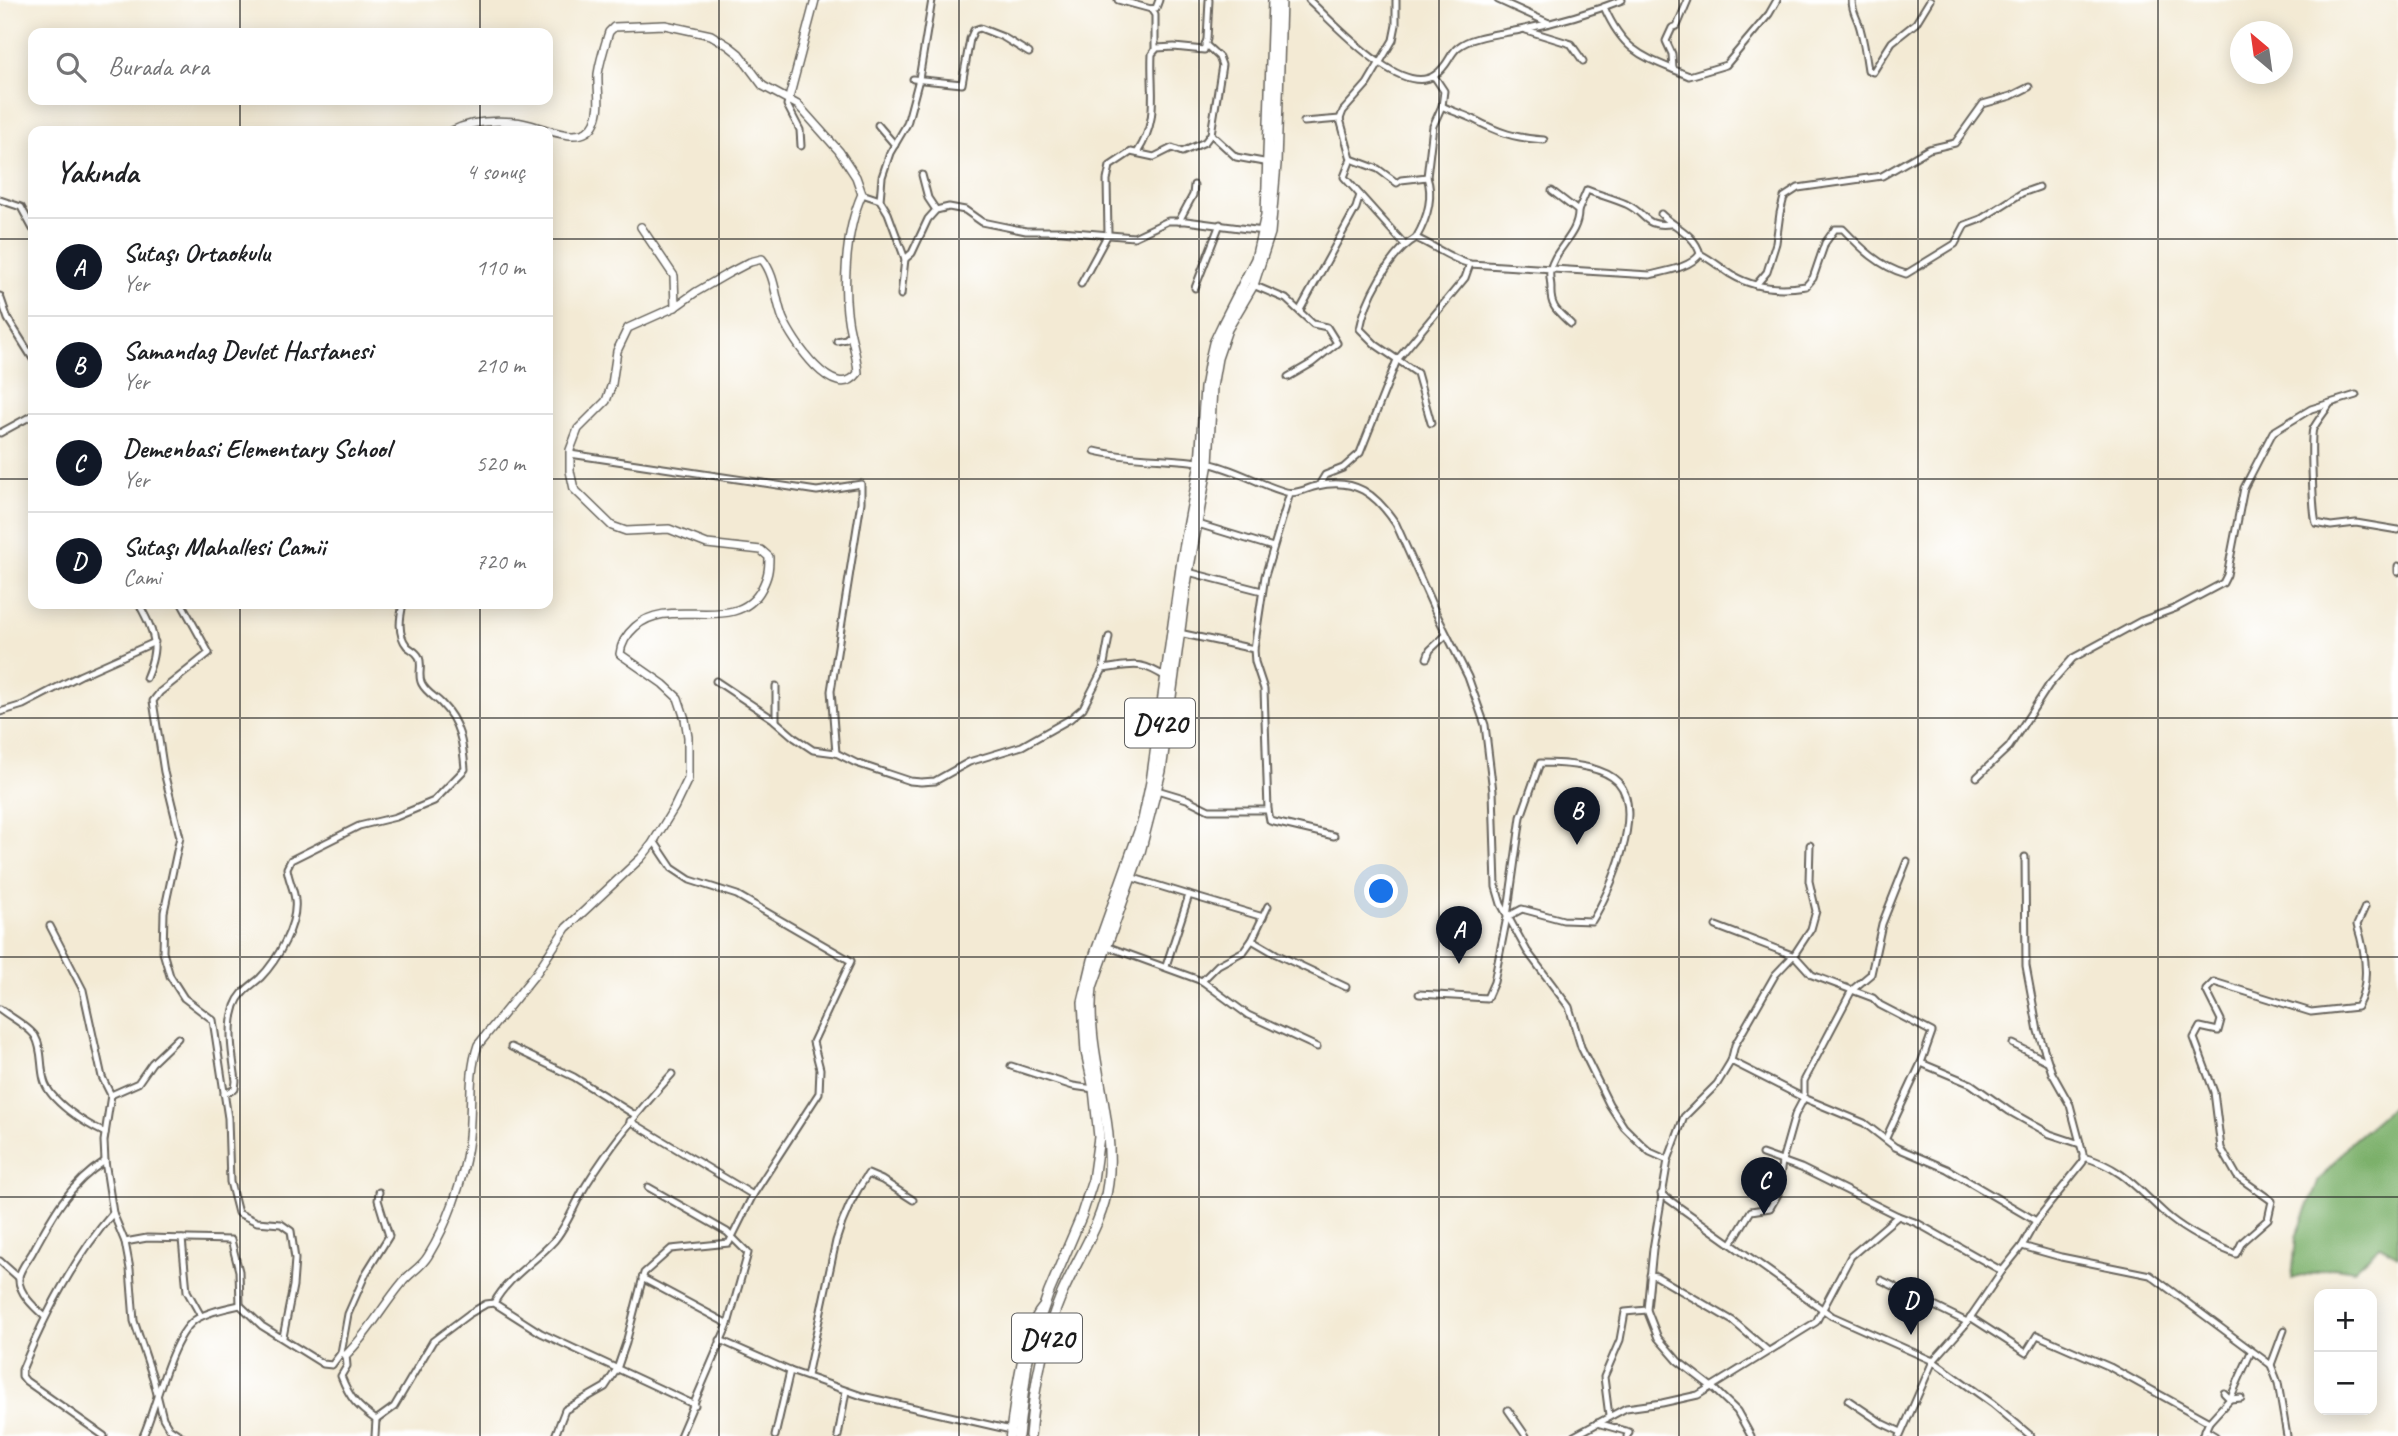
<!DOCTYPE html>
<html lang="tr">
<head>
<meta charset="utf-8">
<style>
  :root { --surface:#fff; --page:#f6f6f6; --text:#202124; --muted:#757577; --line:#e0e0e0; --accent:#111827 }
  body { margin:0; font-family:Caveat,sans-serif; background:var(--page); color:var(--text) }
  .controls { position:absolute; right:21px; bottom:21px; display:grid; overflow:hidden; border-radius:14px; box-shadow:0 4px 18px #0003 }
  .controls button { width:63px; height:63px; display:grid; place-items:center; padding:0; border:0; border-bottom:2px solid var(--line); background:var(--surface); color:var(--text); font:35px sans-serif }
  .compass { position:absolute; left:2230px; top:21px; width:63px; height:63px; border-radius:50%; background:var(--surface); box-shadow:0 4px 18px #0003; rotate:331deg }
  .you { position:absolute; left:1382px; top:892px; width:24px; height:24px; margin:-18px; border:5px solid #fff; border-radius:50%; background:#1a73e8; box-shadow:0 0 0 10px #1a73e833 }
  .badge { display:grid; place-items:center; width:46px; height:46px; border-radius:50%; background:var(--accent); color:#fff; font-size:23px; font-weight:700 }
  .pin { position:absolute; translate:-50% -58px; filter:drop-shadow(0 2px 4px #0008) }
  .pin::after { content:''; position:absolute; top:37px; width:24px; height:21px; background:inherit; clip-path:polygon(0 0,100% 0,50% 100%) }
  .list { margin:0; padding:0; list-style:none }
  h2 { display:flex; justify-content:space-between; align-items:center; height:91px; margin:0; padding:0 28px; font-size:30px }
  h2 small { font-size:23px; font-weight:400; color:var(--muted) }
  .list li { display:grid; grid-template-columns:46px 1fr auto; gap:21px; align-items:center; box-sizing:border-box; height:98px; padding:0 28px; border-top:2px solid var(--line) }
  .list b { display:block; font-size:26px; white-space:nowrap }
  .list p { margin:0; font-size:23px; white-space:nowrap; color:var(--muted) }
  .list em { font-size:23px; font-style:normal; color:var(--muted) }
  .icon { flex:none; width:38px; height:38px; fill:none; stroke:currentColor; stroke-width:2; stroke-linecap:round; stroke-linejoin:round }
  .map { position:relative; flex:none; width:2398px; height:1436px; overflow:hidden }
  .search { position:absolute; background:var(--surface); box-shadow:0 4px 18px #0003; left:28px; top:28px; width:525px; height:77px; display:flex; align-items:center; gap:18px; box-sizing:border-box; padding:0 24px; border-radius:14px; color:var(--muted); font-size:26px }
  .panel { position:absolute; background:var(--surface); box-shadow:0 4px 18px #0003; left:28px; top:126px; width:525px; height:483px; border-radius:14px }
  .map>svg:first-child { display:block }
  .forest { fill:#7cb06b; stroke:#4c6644; stroke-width:2 }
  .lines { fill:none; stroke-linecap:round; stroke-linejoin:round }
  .minor-casing { stroke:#67645c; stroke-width:9 }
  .tertiary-casing { stroke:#67645c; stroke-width:10 }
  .secondary-casing { stroke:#67645c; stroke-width:11 }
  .trunk-casing { stroke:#67645c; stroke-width:12 }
  .minor { stroke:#fff; stroke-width:5 }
  .tertiary { stroke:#fff; stroke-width:7 }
  .secondary { stroke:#fff; stroke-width:8 }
  .trunk { stroke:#fff; stroke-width:9 }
  .grid { fill:none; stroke:#1c1c1c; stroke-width:2; stroke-opacity:0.55 }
  .labels { text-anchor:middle; stroke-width:7; stroke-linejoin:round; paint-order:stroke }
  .shield { fill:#fff; stroke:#606060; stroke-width:2 }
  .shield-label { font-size:28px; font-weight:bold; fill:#1c1c1c }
</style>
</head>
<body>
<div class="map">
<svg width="2398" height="1436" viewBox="0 0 2398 1436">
  <rect width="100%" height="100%" fill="#fff"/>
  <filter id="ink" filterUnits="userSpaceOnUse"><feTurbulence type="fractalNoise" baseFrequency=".0143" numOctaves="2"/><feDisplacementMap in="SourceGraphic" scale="14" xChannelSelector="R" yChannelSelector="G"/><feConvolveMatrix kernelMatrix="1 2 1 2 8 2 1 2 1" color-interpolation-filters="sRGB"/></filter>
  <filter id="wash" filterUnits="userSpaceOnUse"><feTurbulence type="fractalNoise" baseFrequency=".00686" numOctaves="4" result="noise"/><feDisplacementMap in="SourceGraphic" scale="28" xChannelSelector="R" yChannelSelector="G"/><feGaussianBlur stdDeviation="1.57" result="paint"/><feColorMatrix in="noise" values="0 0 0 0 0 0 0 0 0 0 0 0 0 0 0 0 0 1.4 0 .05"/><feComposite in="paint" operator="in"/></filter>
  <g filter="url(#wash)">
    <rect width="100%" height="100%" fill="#f3ead4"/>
    <!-- forest -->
    <polygon class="forest" points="2398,1102 2398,1256 2380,1246 2354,1270 2334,1267 2292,1279 2296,1237 2318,1182 2351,1142"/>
  </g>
  <g filter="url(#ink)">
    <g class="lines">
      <!-- minor casing -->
      <g class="minor-casing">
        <g id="minor">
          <polyline points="932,0 919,79 907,124 890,153 882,177 880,200 888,213 905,259 912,253 928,219 936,210 949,207 965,210 982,222 1026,231 1061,231 1134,237 1168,221 1186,221 1263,231"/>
          <polyline points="1118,0 1151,9 1156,8 1159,0"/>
          <path d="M1309,0c23,21 92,99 126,75 20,-14 10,-28 43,-37 13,-4 28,-5 42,-8 34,-7 70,-17 102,-30"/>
          <polyline points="1396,0 1396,25 1393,40 1367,84 1343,111 1340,119 1351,159 1344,177 1405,245"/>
          <polyline points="1498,0 1549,23"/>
          <path d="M1852,0c0,13 5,16 8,28 4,14 6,28 8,42l5,2 19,-30 24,-19 14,-23"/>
          <path d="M1604,7c21,48 41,50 85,69l37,-11 43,-51 8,-14"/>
          <polyline points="1151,9 1155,15 1155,50"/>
          <polyline points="1526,30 1571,44 1583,61"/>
          <polyline points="1205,44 1219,57 1222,65 1211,134"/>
          <polyline points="1673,69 1672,54 1666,41 1672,28 1677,26 1688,0"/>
          <polyline points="913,79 962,84 970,39 974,30 980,28 1003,37 1029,53"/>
          <polyline points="789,98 787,105 800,130 801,146"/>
          <path d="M1442,106c11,6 21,8 31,13 26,14 42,19 71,21"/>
          <polyline points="1304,122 1340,119"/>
          <polyline points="878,125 895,145"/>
          <path d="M1137,153c23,-35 13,-60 15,-99l5,-6 17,-1 30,3 3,-11 2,-39"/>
          <polyline points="1351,159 1378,169 1397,183 1401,180 1427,177 1433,126 1442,106 1444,91 1434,76"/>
          <polyline points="922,175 928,198 936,210"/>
          <path d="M1552,191l26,20c1,24 -24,38 -28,60 -1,5 1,11 1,17 -1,19 6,23 20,36"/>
          <polyline points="862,194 880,200"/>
          <polyline points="0,200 21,207 33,229"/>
          <path d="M1578,211l9,-21c13,5 27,9 39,14 22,10 16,23 45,20"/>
          <polyline points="1179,221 1193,195 1194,185"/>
          <path d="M1416,238c11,-19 18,-40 11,-61"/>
          <path d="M1700,254c12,6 21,14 32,21 23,14 48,15 74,11l7,-8 12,-35 10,-14h8c18,19 37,38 63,45l49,-30 10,-19 16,-6 41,-26 17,-6"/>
          <polyline points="1081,284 1108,234 1107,180 1110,166 1131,152 1154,157 1172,148 1182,152 1205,142 1211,134 1236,157 1269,163"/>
          <polyline points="1253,285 1286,299 1313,324 1327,327 1337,343 1312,363 1288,377"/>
          <polyline points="1756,285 1767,272 1776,243 1780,213 1784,197 1798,188 1882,176 1929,149 1955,143 1983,104 2011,96 2029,87"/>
          <polyline points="1195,288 1220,224"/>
          <polyline points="901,295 905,259"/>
          <polyline points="0,296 8,319 33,359"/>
          <polyline points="1300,310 1356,208 1360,195"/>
          <polyline points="837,341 846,339 851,334"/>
          <path d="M2329,405c-5,8 -12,16 -16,24 -3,9 0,85 3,94l15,3 25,-3 42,7"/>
          <path d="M1431,423l-14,-50 -41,-28 -16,-16c5,-29 30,-76 56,-91 19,8 34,21 54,26l180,11c16,-4 40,-7 50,-21 -5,-20 -26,-27 -39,-40"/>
          <polyline points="0,433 33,415"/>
          <path d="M1095,451c37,9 73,6 111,12 26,4 54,22 80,29 10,3 21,-4 31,-6 38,-9 59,8 79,38l39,87 33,66 17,48 8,66 3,96 5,17 26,47 42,56 12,40 28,57 15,23 17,17 9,8 18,8"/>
          <polyline points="570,454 817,491 861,484 861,502 831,691 836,753"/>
          <polyline points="1319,485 1325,475 1343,468 1360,453 1397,360 1465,278 1470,264"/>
          <polyline points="1290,493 1265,576 1254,649 1255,662 1264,689 1268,810 1270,821 1334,836"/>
          <polyline points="1198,524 1273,547"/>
          <polyline points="2398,566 2398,572"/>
          <polyline points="1188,572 1262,591"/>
          <path d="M139,604c16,30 21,41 7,74"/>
          <polyline points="182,604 209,653 160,692 153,701 164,772 180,837 164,912 163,952 170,976 184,998 213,1020 228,1118 230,1182 238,1213 257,1222 281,1224 291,1231 295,1259 293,1286 283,1337"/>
          <polyline points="1179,633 1254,649"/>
          <polyline points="1427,658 1430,650 1446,635"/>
          <polyline points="1103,669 1109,637"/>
          <path d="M716,681l57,38 22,19 18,12 23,3 20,10 54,18 11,1 14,-1 34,-19 53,-16 48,-27 13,-11 20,-39c30,-4 37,-9 64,9"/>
          <polyline points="776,686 776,721"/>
          <polyline points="0,712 23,705 81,675 155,642"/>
          <polyline points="1977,777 2009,747 2049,685 2073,658 2141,621 2176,608 2223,583 2227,575 2244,488 2273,432 2311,409 2356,395"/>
          <polyline points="1157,790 1187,799 1209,810 1268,810"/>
          <polyline points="1130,877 1189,895 1166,966"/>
          <polyline points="1189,895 1263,917"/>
          <polyline points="50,926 83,990 102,1077 111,1095 104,1141 105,1161 113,1213 125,1242 130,1269 134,1321 153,1378 163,1418 169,1428 181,1436"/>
          <polyline points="1716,926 1792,955"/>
          <polyline points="1252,940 1276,954 1346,987"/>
          <polyline points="1106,946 1202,981 1248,1015 1317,1047"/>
          <polyline points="1794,955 1812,975 1873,998 1880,1005 1932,1032 1921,1063 1886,1138"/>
          <polyline points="1202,981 1218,965 1244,951 1252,940 1268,906"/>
          <path d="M1419,994l68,4 7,-16 13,-65 14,-100 19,-54c23,0 62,2 78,19 27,30 -8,110 -26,139l-29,-1 -41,-11 -15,8"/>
          <path d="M0,1009c10,8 28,17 35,27 8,14 5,29 9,44 5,21 42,44 61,53"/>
          <polyline points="2013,1044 2047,1061"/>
          <polyline points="511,1047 574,1077 635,1115"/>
          <polyline points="1731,1061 1804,1098 1864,1123 1895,1147 1947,1169 2036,1221"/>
          <polyline points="1921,1063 1971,1084 2009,1111 2050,1134 2080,1144"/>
          <polyline points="1011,1066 1073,1086 1094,1089"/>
          <path d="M224,1094l11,-5 1,-8c-3,-24 -9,-51 -1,-75 5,-14 15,-19 25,-28 17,-17 38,-54 35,-78 -1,-11 -7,-21 -8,-32l4,-8 68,-34 37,-9 38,-16 31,-32c-2,-25 -5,-47 -24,-66 -6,-6 -15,-11 -19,-19 -5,-8 1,-18 -3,-27 -3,-6 -8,-7 -12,-11 -10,-12 -7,-29 -4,-42"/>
          <polyline points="111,1095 138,1083 152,1063 178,1038"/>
          <polyline points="630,1121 753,1195"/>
          <polyline points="1762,1154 1801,1168 1898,1216"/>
          <path d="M2083,1157c40,10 57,35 87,61 20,16 43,27 66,36l6,-12 26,-23 4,-18 -35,-25 -16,-28 -7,-56 -20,-54 6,-11 18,4 3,-11 -15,-30 8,-8 97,30 46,-5c14,-24 8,-57 0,-82l8,-18"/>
          <polyline points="648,1187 727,1232 748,1253 728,1324 680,1436"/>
          <polyline points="1661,1194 1832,1316 1933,1361 1993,1404 2031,1436"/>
          <polyline points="182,1239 187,1291 201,1316"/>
          <polyline points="125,1242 147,1238 231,1240 239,1271 240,1305"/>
          <polyline points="1731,1244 1751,1211 1770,1208 1778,1194 1782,1161 1795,1115 1804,1098 1804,1081 1852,990 1871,974 1882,924 1907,861"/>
          <polyline points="2022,1246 2061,1257 2150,1275 2271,1365 2278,1383 2287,1436"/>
          <polyline points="0,1261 19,1278"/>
          <polyline points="1650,1275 1656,1276 1733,1321 1768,1351"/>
          <polyline points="642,1278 728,1324"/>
          <polyline points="1881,1280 1967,1322"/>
          <polyline points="494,1303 541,1333 695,1405"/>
          <path d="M45,1317c-10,-9 -28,-25 -26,-40 1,-8 9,-17 13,-24 20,-37 37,-69 73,-92"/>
          <polyline points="1970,1317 2026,1353 2037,1335 2110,1367 2209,1422"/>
          <polyline points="720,1340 790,1371 862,1396 1011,1430"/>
          <polyline points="2271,1365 2284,1330"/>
          <path d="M807,1376l29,-135c7,-24 17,-46 32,-67l14,6 31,20"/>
          <polyline points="2224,1393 2230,1399 2241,1398"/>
          <polyline points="1848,1400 1882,1423 1901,1432"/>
          <polyline points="1508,1410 1526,1436"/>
          <polyline points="1609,1416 1604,1377 1620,1340 1625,1312 1647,1310"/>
          <path d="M376,1420l18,-13 39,-66 36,-27 17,-10 8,-1c14,-26 40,-40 60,-62 13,-15 21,-38 32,-56 25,-40 54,-76 86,-111"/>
          <polyline points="1597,1423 1629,1432 1627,1436"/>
          <polyline points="2205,1430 2215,1436"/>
          <path d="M104,1436l-78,-55 -4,-5v-6c23,-56 51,-111 91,-157"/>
          <path d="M143,1436c13,-27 28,-104 55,-118 12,-7 28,-10 42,-13l22,21 61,38 9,1 9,-12"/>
          <path d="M375,1436l1,-16c-19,-14 -26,-21 -35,-44l6,-10 -1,-11 -5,-2 7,-39 18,-41 23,-37 -11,-36 1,-8"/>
          <polyline points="555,1436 565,1410 605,1387 617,1369 626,1343 644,1273 671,1249 729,1243 753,1195 819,1093 820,1069 813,1042 851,961 737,895 690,880 672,868 654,841"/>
          <polyline points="775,1436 790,1371"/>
          <polyline points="838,1436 846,1391"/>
          <polyline points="1574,1436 1626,1408 1662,1403 1698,1395 1816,1322 1851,1256 1898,1216 1917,1223 2002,1271"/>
          <polyline points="1751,1436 1737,1411 1713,1388 1678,1361 1658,1338 1647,1310 1653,1249 1668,1160 1684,1117 1717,1084 1731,1061 1735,1045 1775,975 1794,955 1811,929 1816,911 1809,881 1810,845"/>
          <polyline points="1900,1436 1933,1361 1965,1325 2002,1271 2022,1246 2036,1221 2083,1162 2083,1154 2070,1105 2052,1073 2038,1031 2026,966 2025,857"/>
          <polyline points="2203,1436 2209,1422 2230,1399 2251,1352"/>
        </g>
      </g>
      <!-- tertiary casing -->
      <g class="tertiary-casing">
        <g id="tertiary">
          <polyline points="789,98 815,0"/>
          <polyline points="641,227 674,276 675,307"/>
          <path d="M346,1355c22,-21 36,-48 56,-72 7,-10 19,-15 26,-27 19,-31 35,-74 40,-110 5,-34 -1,-69 10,-101l59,-73 29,-44 75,-70 11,-14 22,-36 14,-29v-42l-3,-18 -7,-21 -15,-14 -43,-30c1,-11 6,-19 15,-27 35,-33 102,10 127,-39 6,-12 7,-18 7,-31l-8,-7 -54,-6 -38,-15 -43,2 -14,-5 -38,-37 -4,-18v-21l8,-21 28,-28 6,-17 5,-33 11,-23 47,-21 21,-15 33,-19 21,-11 12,-3c14,17 13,40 21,60 9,20 51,86 75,54 -1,-14 -4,-25 -7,-38 -10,-41 -6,-103 11,-141l-6,-17 -17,-26 -41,-46 -35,-19 -24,-32 -10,-8 -18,-11 -46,-10 -51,2 -5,5c-4,13 -9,28 -11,42 -1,16 4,33 -3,48 -13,29 -57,1 -80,0 -21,-2 -44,-1 -63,9"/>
        </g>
      </g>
      <!-- secondary casing -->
      <g class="secondary-casing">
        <path id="secondary" d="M1010,1436c4,-31 13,-106 32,-128"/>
      </g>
      <!-- trunk casing -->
      <g class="trunk-casing">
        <g id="trunk">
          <polyline points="1018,1436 1027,1363 1033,1338 1049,1292 1081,1217 1093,1180 1099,1137 1094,1089 1086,1052 1083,1002 1093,960 1143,820 1151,782 1182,560 1200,463 1205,388 1210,360 1214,343 1224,322 1256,259 1266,215 1273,0"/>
          <path d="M1030,1436c4,-48 12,-95 31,-140 16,-38 42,-72 47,-113 8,-66 -23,-130 -16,-196l48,-135 21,-81 26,-193 21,-115 4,-76 5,-29 10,-29 26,-44 17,-52 6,-69 5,-164"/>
        </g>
      </g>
      <!-- minor -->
      <use href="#minor" class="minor"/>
      <!-- tertiary -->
      <use href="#tertiary" class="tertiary"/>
      <!-- secondary -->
      <use href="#secondary" class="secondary"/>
      <!-- trunk -->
      <use href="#trunk" class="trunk"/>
    </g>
  </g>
  <!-- grid -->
  <path class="grid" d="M240,0v33M480,0v33M719,0v1436M959,0v1436M1199,0v1436M1439,0v1436M1679,0v1436M1918,0v1436M2158,0v1436M240,100v31M480,100v31M0,239h33M548,239h1850M0,479h33M548,479h1850M240,604v832M480,604v832M0,718h2398M0,957h2398M0,1197h2398"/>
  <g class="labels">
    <!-- shield labels -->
    <g class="shield">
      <rect x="1125" y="698.5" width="70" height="49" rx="5"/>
      <rect x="1012" y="1313.5" width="70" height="49" rx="5"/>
    </g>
    <g class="shield-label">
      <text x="1160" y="733">D420</text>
      <text x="1047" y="1348">D420</text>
    </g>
  </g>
</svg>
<div class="controls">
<button>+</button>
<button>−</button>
</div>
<svg class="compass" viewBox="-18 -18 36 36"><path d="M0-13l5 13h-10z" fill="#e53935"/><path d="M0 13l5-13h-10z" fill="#757577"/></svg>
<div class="you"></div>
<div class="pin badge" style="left:1459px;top:964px">A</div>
<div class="pin badge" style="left:1577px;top:845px">B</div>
<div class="pin badge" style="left:1764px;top:1215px">C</div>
<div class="pin badge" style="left:1911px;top:1335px">D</div>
<div class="search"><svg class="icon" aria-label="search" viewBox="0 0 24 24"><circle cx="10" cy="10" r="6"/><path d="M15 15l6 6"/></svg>Burada ara</div>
<section class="panel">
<h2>Yakında<small>4 sonuç</small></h2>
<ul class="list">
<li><span class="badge">A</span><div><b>Sutaşı Ortaokulu</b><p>Yer</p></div><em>110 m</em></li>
<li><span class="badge">B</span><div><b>Samandag Devlet Hastanesi</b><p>Yer</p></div><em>210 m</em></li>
<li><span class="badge">C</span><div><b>Demenbasi Elementary School</b><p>Yer</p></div><em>520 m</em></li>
<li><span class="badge">D</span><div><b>Sutaşı Mahallesi Camii</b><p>Cami</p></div><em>720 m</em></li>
</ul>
</section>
</div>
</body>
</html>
